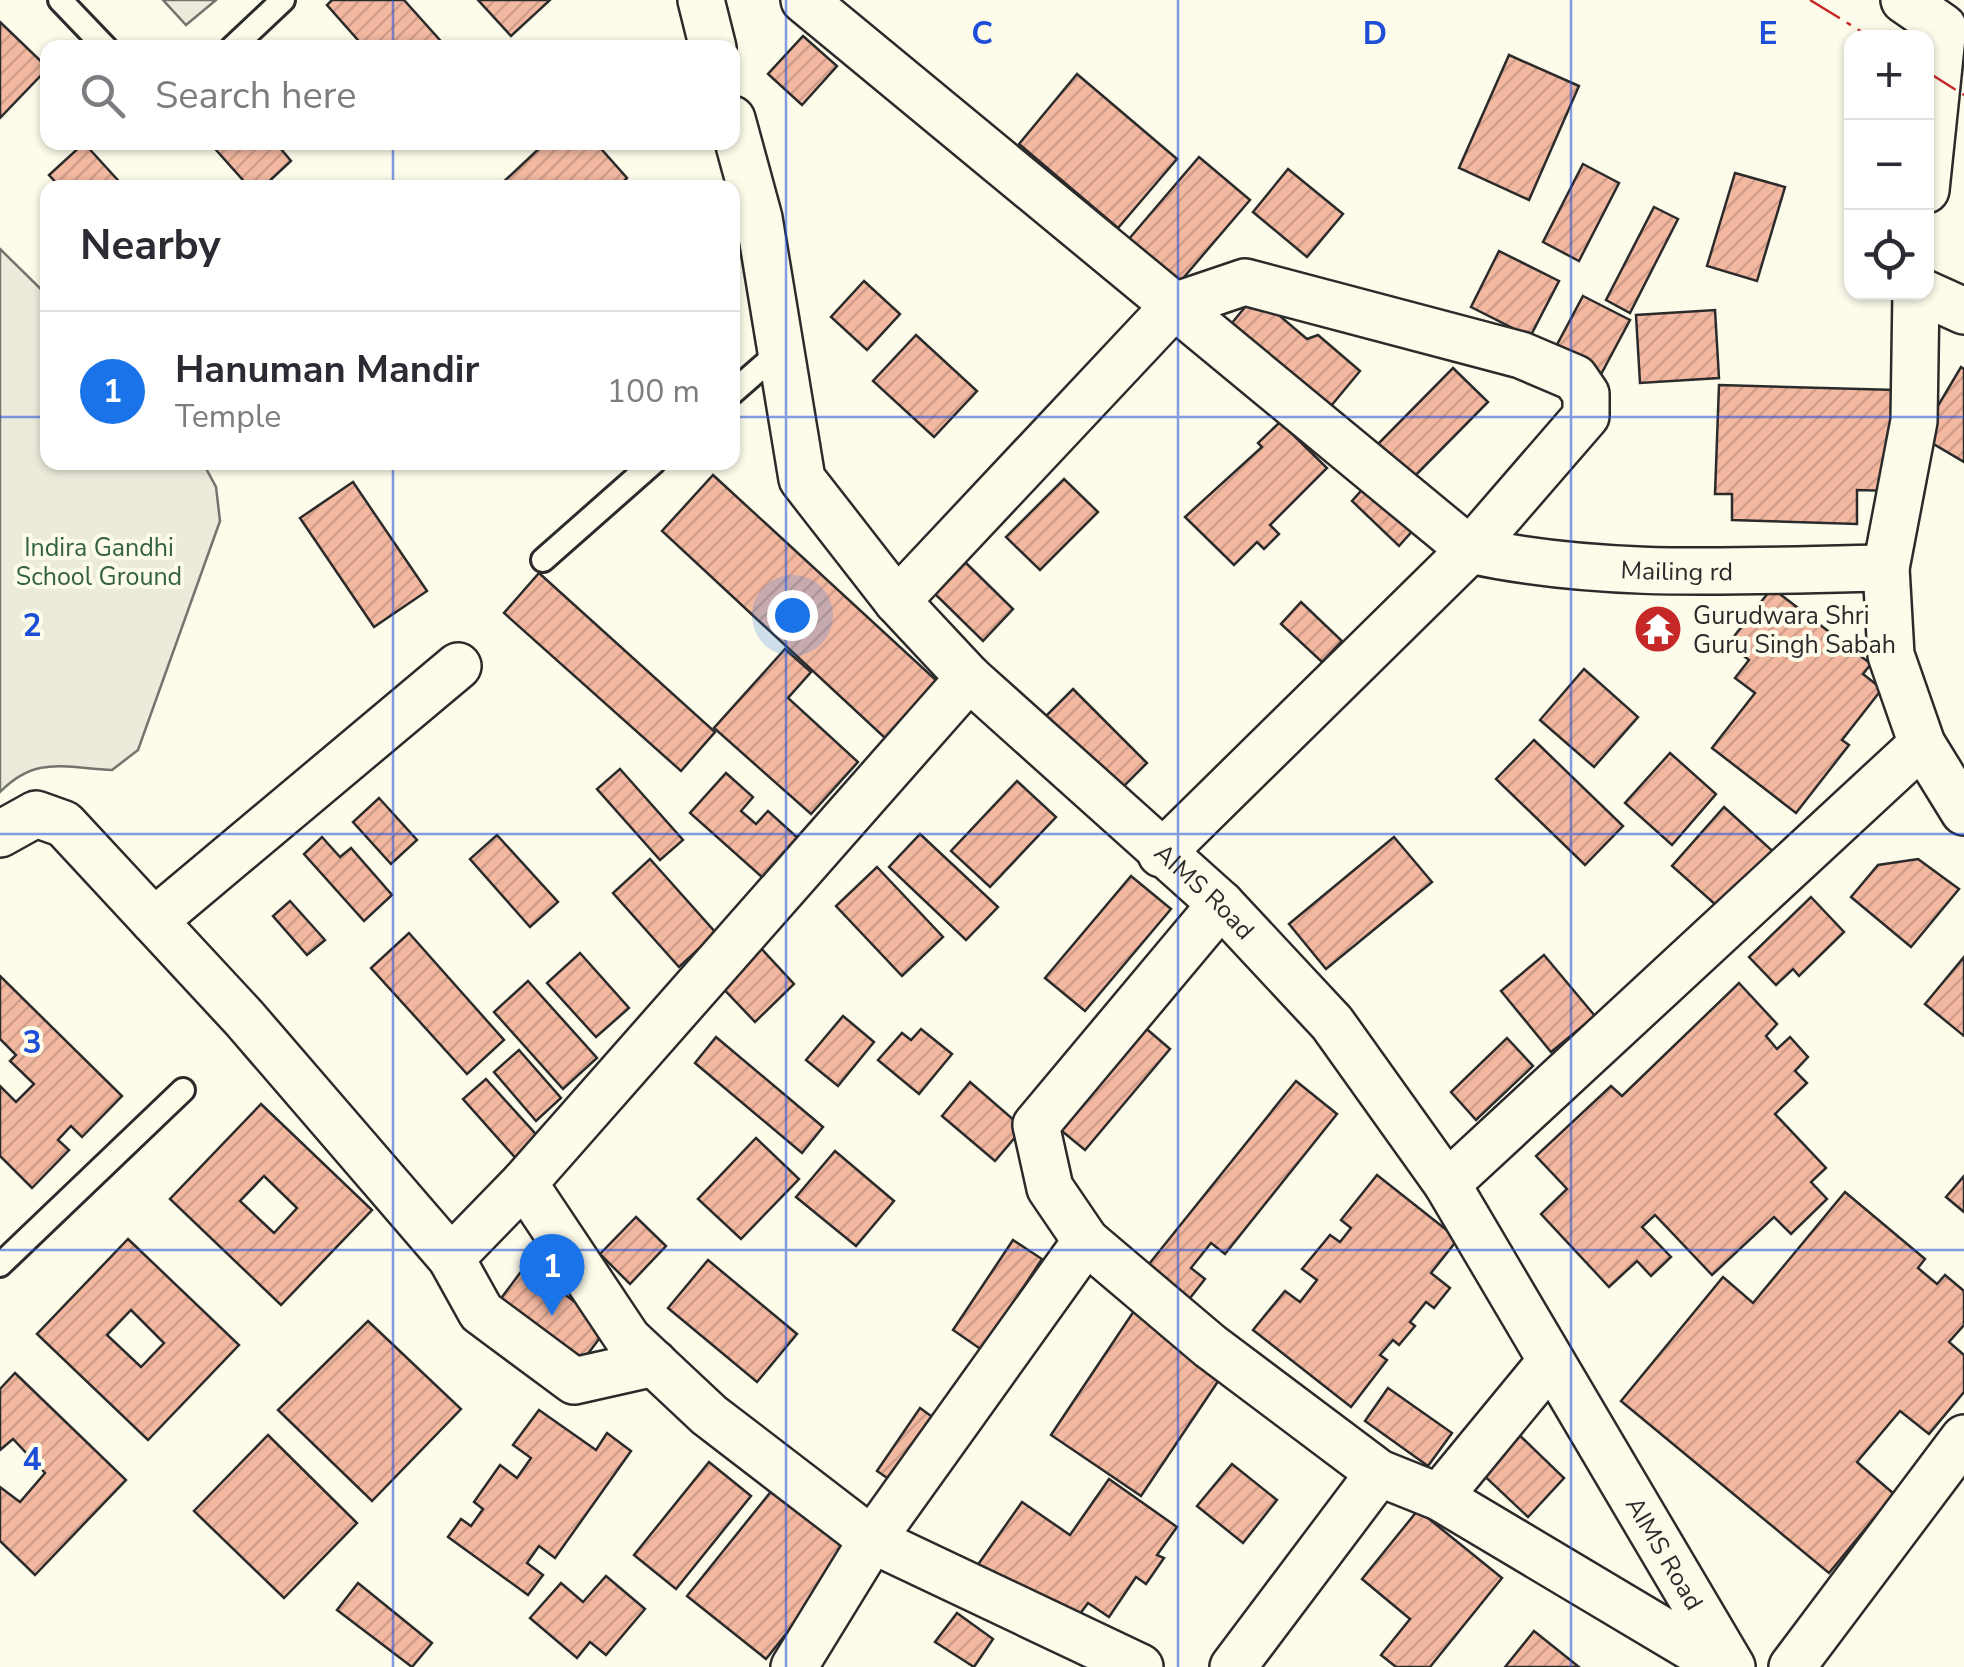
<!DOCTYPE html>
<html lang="en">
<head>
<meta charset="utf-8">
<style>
  :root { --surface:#fff; --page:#f7f7f7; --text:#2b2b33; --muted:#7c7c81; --line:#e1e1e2; --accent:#1a73e8 }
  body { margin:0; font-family:"Nunito Sans",sans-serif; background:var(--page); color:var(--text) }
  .controls { position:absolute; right:30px; top:30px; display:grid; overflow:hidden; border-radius:20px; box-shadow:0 2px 8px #0004 }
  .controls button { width:90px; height:90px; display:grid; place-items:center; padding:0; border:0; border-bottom:2px solid var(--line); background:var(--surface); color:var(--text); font:50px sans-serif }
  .you { position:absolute; left:792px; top:615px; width:35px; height:35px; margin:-25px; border:8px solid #fff; border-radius:50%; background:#1a73e8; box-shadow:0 0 0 15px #1a73e833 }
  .badge { display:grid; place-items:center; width:65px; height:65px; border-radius:50%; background:var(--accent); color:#fff; font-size:32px; font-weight:700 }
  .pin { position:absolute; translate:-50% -82px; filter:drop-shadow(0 2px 5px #0008) }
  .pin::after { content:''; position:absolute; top:52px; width:35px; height:30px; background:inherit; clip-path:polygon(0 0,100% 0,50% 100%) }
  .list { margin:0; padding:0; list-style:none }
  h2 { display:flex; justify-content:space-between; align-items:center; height:130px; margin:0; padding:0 40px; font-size:42px }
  h2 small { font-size:32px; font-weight:400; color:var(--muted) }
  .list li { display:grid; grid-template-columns:65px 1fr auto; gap:30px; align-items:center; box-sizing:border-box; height:160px; padding:0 40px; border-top:2px solid var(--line) }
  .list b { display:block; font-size:38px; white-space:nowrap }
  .list p { margin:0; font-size:32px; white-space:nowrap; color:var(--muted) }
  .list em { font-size:32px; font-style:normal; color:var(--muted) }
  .icon { flex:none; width:55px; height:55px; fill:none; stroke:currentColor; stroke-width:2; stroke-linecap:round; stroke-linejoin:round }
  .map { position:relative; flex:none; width:1964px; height:1667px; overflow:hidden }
  .search { position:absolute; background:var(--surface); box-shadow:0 2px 8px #0004; left:40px; top:40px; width:700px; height:110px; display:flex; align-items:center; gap:25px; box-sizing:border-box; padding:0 35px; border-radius:20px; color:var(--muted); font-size:38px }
  .panel { position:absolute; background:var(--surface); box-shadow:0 2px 8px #0004; left:40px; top:180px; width:700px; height:290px; border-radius:20px }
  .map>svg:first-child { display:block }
  .park { fill:#ecebdb; stroke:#74746e; stroke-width:2.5 }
  .parking { fill:#eceadb; stroke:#74746e; stroke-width:2.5 }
  .building { fill:url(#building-hatch); stroke:#2b2b2b; stroke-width:2.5; fill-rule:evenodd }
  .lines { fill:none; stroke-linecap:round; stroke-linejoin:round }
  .lane-casing { stroke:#2b2b2b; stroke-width:28 }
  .street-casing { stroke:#2b2b2b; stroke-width:50 }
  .lane { stroke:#fdfbea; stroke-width:22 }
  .street { stroke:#fdfbea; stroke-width:45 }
  .power { stroke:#c62828; stroke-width:2.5; stroke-dasharray:35 8 5 8; stroke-linecap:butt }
  .grid { fill:none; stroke:#1d4ed8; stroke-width:2.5; stroke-opacity:0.55 }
  .labels { text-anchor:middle; stroke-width:8; stroke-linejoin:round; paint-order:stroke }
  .park-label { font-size:25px; fill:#34623c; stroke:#fdfbea }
  .street-label { font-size:25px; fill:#2b2b2b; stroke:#fdfbea }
  .poi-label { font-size:25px; fill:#2b2b2b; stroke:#fdfbea; text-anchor:start }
  .grid-label { font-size:32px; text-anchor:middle; font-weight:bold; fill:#1d4ed8; stroke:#fdfbea; stroke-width:8; stroke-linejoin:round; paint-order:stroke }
</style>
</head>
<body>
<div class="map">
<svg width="1964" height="1667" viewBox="0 0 1964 1667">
  <defs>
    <pattern id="building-hatch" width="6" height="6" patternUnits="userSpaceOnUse" patternTransform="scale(2.5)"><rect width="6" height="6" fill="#f2b8a0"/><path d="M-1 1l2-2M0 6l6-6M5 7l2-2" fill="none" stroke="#d09e8a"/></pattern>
  </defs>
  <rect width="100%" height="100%" fill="#fdfbea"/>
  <!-- park -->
  <path class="park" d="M0,249l47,46 1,167 155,1 13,24 4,34 -82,229 -26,20c-47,-2 -76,-15 -112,22z"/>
  <!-- parking -->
  <polygon class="parking" points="163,0 216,0 186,25"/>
  <!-- building -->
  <g class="building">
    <polygon points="332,0 404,0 447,48 365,48 327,5"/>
    <polygon points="478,0 550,0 511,36"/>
    <polygon points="0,22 48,68 0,118"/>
    <polygon points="803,36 837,66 802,105 768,74"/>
    <polygon points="1509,55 1579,86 1529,200 1459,168"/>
    <polygon points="1077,74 1177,159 1118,228 1019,144"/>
    <polygon points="209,142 275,142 291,161 262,188 250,188"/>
    <polygon points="546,142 595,142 627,178 617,188 497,188"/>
    <polygon points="84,143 125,188 61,188 49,175"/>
    <polygon points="1199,157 1250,200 1173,290 1122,247"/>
    <polygon points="1583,164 1619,183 1579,261 1543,242"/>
    <polygon points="1288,169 1343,214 1307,257 1253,212"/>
    <polygon points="1735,173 1785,187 1757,281 1707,266"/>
    <polygon points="1654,207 1678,219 1630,313 1606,300"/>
    <polygon points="1499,251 1559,281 1530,337 1471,307"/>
    <polygon points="864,281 900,314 867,350 831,317"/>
    <polygon points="1255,295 1307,339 1318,335 1360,371 1326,412 1227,329"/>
    <polygon points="1583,296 1630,320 1599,378 1552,354"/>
    <polygon points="1715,310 1719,378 1640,383 1636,315"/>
    <polygon points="916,335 977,391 934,437 873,381"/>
    <polygon points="1961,367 1964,369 1964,462 1920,436"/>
    <polygon points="1453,368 1488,402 1409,482 1375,447"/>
    <polygon points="1719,385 1896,390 1892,491 1857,490 1857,524 1732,520 1732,494 1715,494"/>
    <polygon points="1280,422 1327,468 1270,525 1279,534 1264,549 1257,542 1234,565 1185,517 1262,447 1258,443"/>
    <polygon points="713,475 937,681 885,738 662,531"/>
    <polygon points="1064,479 1098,512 1040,570 1006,537"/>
    <polygon points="353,482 427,591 374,627 300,518"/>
    <polygon points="1368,483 1415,528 1399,546 1352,501"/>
    <polygon points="965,562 1013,609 983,641 934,593"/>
    <polygon points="539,573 715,732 681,771 504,613"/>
    <polygon points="1772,588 1871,664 1863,674 1882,689 1842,740 1849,745 1796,813 1712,748 1755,693 1735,678 1749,660 1728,644"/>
    <polygon points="1301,602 1342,641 1322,662 1281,624"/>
    <polygon points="785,649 811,672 788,698 858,762 811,814 714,728"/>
    <polygon points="1584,669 1638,717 1594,767 1540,720"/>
    <polygon points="1073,689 1147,763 1114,796 1040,722"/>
    <polygon points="1534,740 1623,826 1585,865 1496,779"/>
    <polygon points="1670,753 1716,794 1672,845 1625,803"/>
    <polygon points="620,769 683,840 660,860 597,789"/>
    <polygon points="726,773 753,797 741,811 756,824 768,811 799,839 763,878 690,813"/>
    <polygon points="1017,781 1056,817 990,887 951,851"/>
    <polygon points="379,798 417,840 391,864 353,822"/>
    <polygon points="1724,807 1778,856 1726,914 1672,866"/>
    <polygon points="920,834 998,907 966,940 889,867"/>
    <polygon points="497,835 558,902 530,927 470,859"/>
    <polygon points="322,837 340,857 351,848 392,895 364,921 304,854"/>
    <polygon points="1394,837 1432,882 1326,969 1289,924"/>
    <polygon points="650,859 716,933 679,967 613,893"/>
    <polygon points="1918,859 1959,889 1911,947 1851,897 1878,865"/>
    <polygon points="877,867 943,937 902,976 836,906"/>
    <polygon points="1131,876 1171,909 1085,1011 1045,978"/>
    <polygon points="1811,897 1844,932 1799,976 1793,969 1776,985 1749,957"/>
    <polygon points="290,901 325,940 307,955 273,916"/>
    <polygon points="409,933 504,1040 467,1074 371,968"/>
    <polygon points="758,945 794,984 755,1022 718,983"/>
    <polygon points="580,953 629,1008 596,1037 547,983"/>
    <polygon points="1544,955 1595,1016 1551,1052 1501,991"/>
    <polygon points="1964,957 1964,1036 1925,1004"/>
    <polygon points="0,976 122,1096 82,1137 71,1126 58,1140 69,1150 32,1188 0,1156 0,1086 16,1102 34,1084 10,1061 16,1055 0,1039"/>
    <polygon points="528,981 597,1058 563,1089 494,1012"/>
    <polygon points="1739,983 1777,1024 1766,1036 1777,1049 1790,1037 1808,1057 1795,1071 1807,1083 1775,1114 1826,1168 1811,1182 1827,1199 1791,1234 1774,1217 1712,1275 1655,1215 1642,1227 1671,1257 1651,1276 1637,1261 1609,1287 1541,1214 1567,1189 1536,1156 1611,1086 1622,1096"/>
    <polygon points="843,1016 874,1042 838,1086 806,1060"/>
    <polygon points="1142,1025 1170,1049 1085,1150 1057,1127"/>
    <polygon points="921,1029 952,1054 919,1094 878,1060 902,1033 911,1040"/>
    <polygon points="716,1037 823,1127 802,1153 695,1063"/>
    <polygon points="1507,1038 1533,1066 1476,1120 1451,1092"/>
    <polygon points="519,1050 561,1098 536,1121 494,1072"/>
    <polygon points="486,1079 543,1142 520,1163 463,1099"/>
    <polygon points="1296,1081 1337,1114 1225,1254 1211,1243 1191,1268 1205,1279 1187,1302 1145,1269"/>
    <polygon points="970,1082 1023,1128 995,1161 942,1116"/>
    <path d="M261,1104l111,106 -91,95 -111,-106zM264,1176l33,32 -23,25 -34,-32z"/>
    <polygon points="756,1138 799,1179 741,1239 698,1199"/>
    <polygon points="835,1151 894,1201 856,1246 796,1197"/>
    <polygon points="1377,1175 1458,1239 1431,1273 1450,1288 1434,1308 1426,1302 1410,1322 1415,1326 1399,1345 1393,1340 1380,1355 1387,1360 1351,1407 1253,1330 1285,1291 1300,1302 1317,1280 1302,1269 1330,1235 1340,1242 1351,1228 1341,1220"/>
    <polygon points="1964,1176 1964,1212 1946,1197"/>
    <polygon points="1845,1192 1925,1259 1918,1268 1937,1284 1945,1275 1964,1291 1964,1325 1949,1342 1964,1355 1964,1392 1929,1434 1900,1411 1857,1462 1894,1494 1829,1573 1621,1401 1723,1277 1753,1303"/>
    <polygon points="636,1217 666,1246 630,1284 600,1254"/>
    <path d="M128,1239l111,106 -91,95 -111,-106zM131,1310l33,33 -23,24 -34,-32z"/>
    <polygon points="1013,1240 1042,1259 982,1350 953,1330"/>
    <polygon points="708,1260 797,1334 757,1382 668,1308"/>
    <polygon points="526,1265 608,1327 578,1367 496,1305"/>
    <polygon points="1136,1308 1227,1368 1141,1496 1051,1435"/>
    <polygon points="368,1321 461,1409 372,1501 278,1410"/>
    <polygon points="15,1373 126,1480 35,1575 0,1541 0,1487 20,1502 45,1473 13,1439 0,1450 0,1389"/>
    <polygon points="1388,1388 1452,1433 1428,1466 1365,1421"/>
    <polygon points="920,1408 938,1421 896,1484 877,1471"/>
    <polygon points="539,1410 596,1450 607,1433 631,1451 555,1558 539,1546 527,1563 543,1575 528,1595 448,1537 461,1519 471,1526 483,1509 474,1502 500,1465 517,1478 531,1458 513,1445"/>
    <polygon points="1513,1429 1564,1478 1528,1517 1476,1468"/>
    <polygon points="268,1435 357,1523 284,1598 194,1511"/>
    <polygon points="709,1462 751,1496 676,1589 634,1555"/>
    <polygon points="1232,1464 1277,1500 1243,1543 1197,1506"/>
    <polygon points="1109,1479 1177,1527 1157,1555 1164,1558 1146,1584 1136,1577 1109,1617 1088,1603 1068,1630 977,1566 1022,1502 1070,1535"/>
    <polygon points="773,1489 851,1552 766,1659 687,1596"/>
    <polygon points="1418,1510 1502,1578 1430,1667 1396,1667 1381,1655 1410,1619 1362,1579"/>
    <polygon points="606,1576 645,1609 606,1655 590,1642 577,1658 530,1618 561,1583 583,1602"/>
    <polygon points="358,1583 432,1643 412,1667 337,1610"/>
    <polygon points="957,1613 993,1639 974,1667 935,1642"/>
    <polygon points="1534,1631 1579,1667 1505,1667"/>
  </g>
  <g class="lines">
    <!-- lane casing -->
    <g class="lane-casing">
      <g id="lane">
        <polyline points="60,0 106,48"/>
        <polyline points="232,48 283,0"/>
        <polyline points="732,393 780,351"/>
        <polyline points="543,560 654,462"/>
        <polyline points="0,1265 183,1090"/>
      </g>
    </g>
    <!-- street casing -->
    <g class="street-casing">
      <g id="street">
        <polyline points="701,0 713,48"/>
        <path id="s1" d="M804,0l666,550c137,30 277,20 416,18"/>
        <polyline points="1904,0 1943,27 1926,190"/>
        <path id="s2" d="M732,119l27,99 43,261 95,122 72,77 252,226 111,119 115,161 285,483"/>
        <polyline points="1916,292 1914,421 1886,568 1891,655 1922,744 1964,812"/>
        <polyline points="1922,292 1964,311"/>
        <polyline points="897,601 1174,306 1245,282 1521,355 1575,378 1586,394 1586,416 1470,550 1161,854"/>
        <polyline points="969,678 524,1183 628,1339 709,1415 872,1540 1140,1667"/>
        <polyline points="0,834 36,814 64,824 244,1018 451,1258 524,1183"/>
        <polyline points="1221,904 1036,1125 1050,1188 1086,1241 1210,1346 1379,1473 1439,1497 1724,1667"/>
        <polyline points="154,921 458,666"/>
        <polyline points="1447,1184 1922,744"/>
        <polyline points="451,1258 481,1312 574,1381 654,1363"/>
        <polyline points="1439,1497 1551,1361"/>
        <polyline points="794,1667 872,1540 1086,1241"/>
        <polyline points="1233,1667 1379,1473"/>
        <polyline points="1792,1667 1964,1438"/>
      </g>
    </g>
    <!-- lane -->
    <use href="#lane" class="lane"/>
    <!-- street -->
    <use href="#street" class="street"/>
    <!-- power -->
    <g class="power">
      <polyline points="1810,0 1872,38"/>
      <polyline points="1926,71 1964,95"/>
    </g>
  </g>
  <!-- grid -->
  <path class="grid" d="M393,0v48M786,0v1667M1178,0v1667M1571,0v1667M393,142v46M0,417h48M732,417h1232M393,462v1205M0,834h1964M0,1250h1964"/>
  <!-- icons -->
  <defs>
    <g id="temple-disc" transform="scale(2.5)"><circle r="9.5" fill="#c62828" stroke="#fdfbea"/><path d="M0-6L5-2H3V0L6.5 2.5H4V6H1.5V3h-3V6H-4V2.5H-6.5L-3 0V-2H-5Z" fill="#fff"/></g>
  </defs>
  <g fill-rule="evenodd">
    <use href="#temple-disc" x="1658" y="629"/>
  </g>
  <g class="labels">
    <!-- park labels -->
    <g class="park-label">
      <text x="99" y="556">Indira Gandhi<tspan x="99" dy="29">School Ground</tspan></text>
    </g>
    <!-- street labels -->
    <g class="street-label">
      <text dy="9" stroke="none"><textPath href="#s1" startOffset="1072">Mailing rd</textPath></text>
      <text dy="9" stroke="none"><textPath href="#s2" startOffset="945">AIMS Road</textPath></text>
      <text dy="9" stroke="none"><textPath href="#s2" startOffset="1755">AIMS Road</textPath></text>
    </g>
    <!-- poi labels -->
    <g class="poi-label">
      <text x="1693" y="624">Gurudwara Shri<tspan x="1693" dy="29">Guru Singh Sabah</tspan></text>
    </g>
  </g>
  <g class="grid-label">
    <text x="982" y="44">C</text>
    <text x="1375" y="44">D</text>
    <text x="1768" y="44">E</text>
    <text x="32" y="636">2</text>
    <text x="32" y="1053">3</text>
    <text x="32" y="1470">4</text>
  </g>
</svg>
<div class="controls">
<button>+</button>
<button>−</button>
<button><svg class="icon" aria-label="locate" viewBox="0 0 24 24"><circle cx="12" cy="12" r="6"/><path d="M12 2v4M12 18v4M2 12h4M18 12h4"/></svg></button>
</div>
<div class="you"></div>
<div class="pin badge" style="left:552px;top:1316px">1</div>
<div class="search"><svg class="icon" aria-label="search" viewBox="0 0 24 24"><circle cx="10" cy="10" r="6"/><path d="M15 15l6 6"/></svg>Search here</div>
<section class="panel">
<h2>Nearby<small></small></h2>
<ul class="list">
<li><span class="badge">1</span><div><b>Hanuman Mandir</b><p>Temple</p></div><em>100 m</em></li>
</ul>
</section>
</div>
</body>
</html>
